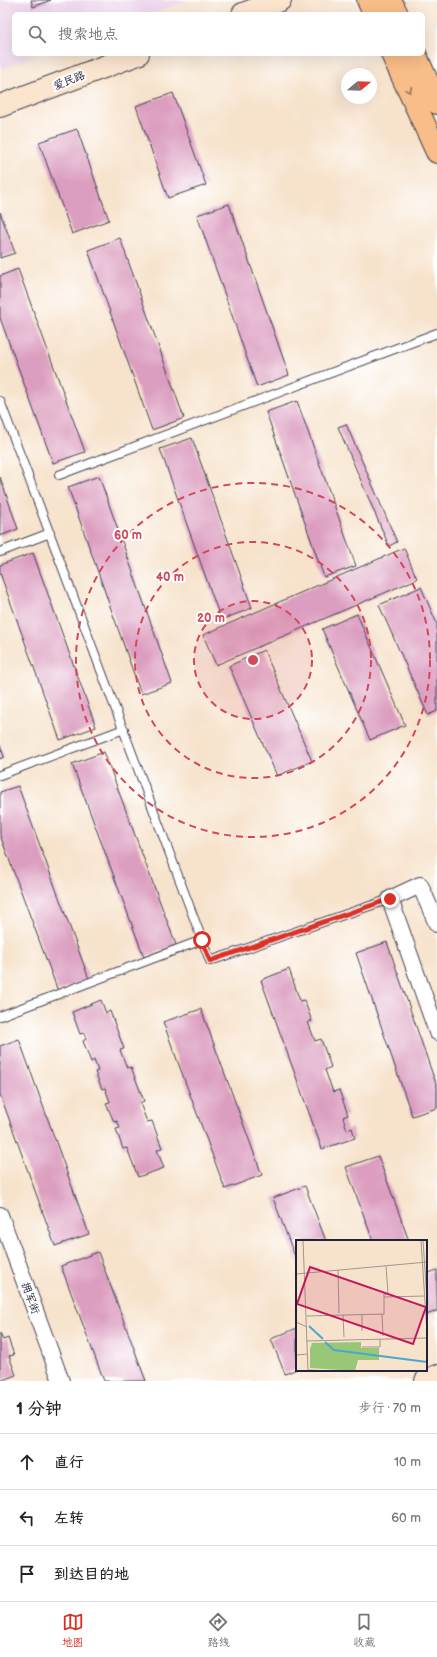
<!DOCTYPE html>
<html lang="zh">
<head>
<meta charset="utf-8">
<style>
  :root { --surface:#fff; --page:#f2f2f2; --text:#222; --muted:#767676; --line:#e0e0e0; --accent:#d93025 }
  body { margin:0; font-family:"Balsamiq Sans","LXGW WenKai TC",sans-serif; background:var(--page); color:var(--text) }
  .compass { position:absolute; left:341px; top:68px; width:36px; height:36px; border-radius:50%; background:var(--surface); box-shadow:0 4px 16px #0002; rotate:71deg }
  .stop { position:absolute; width:12px; height:12px; margin:-9px; border:3px solid #d93025; border-radius:50%; background:#fff }
  .stop.end { background:#d93025; border-color:#fff; box-shadow:0 1px 4px #0008 }
  .list { margin:0; padding:0; list-style:none }
  h2 { display:flex; justify-content:space-between; align-items:center; height:52px; margin:0; padding:0 16px; font-size:17px }
  h2 small { font-size:13px; font-weight:400; color:var(--muted) }
  .list li { display:grid; grid-template-columns:26px 1fr auto; gap:12px; align-items:center; box-sizing:border-box; height:56px; padding:0 16px; border-top:1px solid var(--line) }
  .list b { display:block; font-size:15px; white-space:nowrap }
  .list em { font-size:13px; font-style:normal; color:var(--muted) }
  .icon { flex:none; width:22px; height:22px; fill:none; stroke:currentColor; stroke-width:2; stroke-linecap:round; stroke-linejoin:round }
  .map { position:relative; flex:none; width:437px; height:1381px; overflow:hidden }
  .search { position:absolute; background:var(--surface); box-shadow:0 4px 16px #0002; left:12px; right:12px; top:12px; height:44px; display:flex; align-items:center; gap:10px; box-sizing:border-box; padding:0 14px; border-radius:6px; color:var(--muted); font-size:15px }
  .sheet { height:220px; background:var(--surface) }
  nav { display:flex; justify-content:space-around; align-items:center; box-sizing:border-box; height:56px; border-top:1px solid var(--line); background:var(--surface); font-size:11px; color:var(--muted) }
  nav a { display:grid; justify-items:center; gap:2px }
  nav .on { color:var(--accent) }
  .map>svg:first-child { display:block }
  .built { fill:#ecd1ea }
  .building { fill:#dc9ec0 }
  .lines { fill:none; stroke-linecap:round; stroke-linejoin:round }
  .lane-casing { stroke:#423f51; stroke-width:10 }
  .street-casing { stroke:#423f51; stroke-width:18 }
  .secondary-casing { stroke:#423f51; stroke-width:24 }
  .primary-casing { stroke:#423f51; stroke-width:24 }
  .lane { stroke:#fff; stroke-width:8 }
  .street { stroke:#fff; stroke-width:16 }
  .secondary { stroke:#fce5cf; stroke-width:22 }
  .primary { stroke:#f8bd88; stroke-width:22 }
  .oneway { stroke:#8d7062 }
  .route { stroke:#d93025; stroke-width:5 }
  .ring { fill:none; stroke:#d1495b; stroke-width:2; stroke-dasharray:7 5 }
  .labels { text-anchor:middle; stroke-width:4; stroke-linejoin:round; paint-order:stroke }
  .street-label { font-size:11px; fill:#22223b; stroke:#fff }
  .inset-river { fill:none; stroke:#4ca8ca; stroke-width:2 }
  .inset-road { fill:none; stroke:#a29692; stroke-width:1 }
  .view { fill:#c2185b; fill-opacity:0.15; stroke:#c2185b; stroke-width:2 }
  .inset-edge { fill:none; stroke:#22223b; stroke-width:2 }
  .centre { fill:#d1495b; stroke:#fff; stroke-width:2 }
  .ring-label { font-size:12px; text-anchor:middle; font-weight:bold; fill:#d1495b; stroke:#fff; stroke-width:4; stroke-linejoin:round; paint-order:stroke }
</style>
</head>
<body>
<div class="map">
<svg width="437" height="1381" viewBox="0 0 437 1381">
  <rect width="100%" height="100%" fill="#fff"/>
  <filter id="ink" filterUnits="userSpaceOnUse"><feTurbulence type="fractalNoise" baseFrequency=".025" numOctaves="2"/><feDisplacementMap in="SourceGraphic" scale="8" xChannelSelector="R" yChannelSelector="G"/><feConvolveMatrix kernelMatrix="1 2 1 2 8 2 1 2 1" color-interpolation-filters="sRGB"/></filter>
  <filter id="wash" filterUnits="userSpaceOnUse"><feTurbulence type="fractalNoise" baseFrequency=".012" numOctaves="4" result="noise"/><feDisplacementMap in="SourceGraphic" scale="16" xChannelSelector="R" yChannelSelector="G"/><feGaussianBlur stdDeviation="0.9" result="paint"/><feColorMatrix in="noise" values="0 0 0 0 0 0 0 0 0 0 0 0 0 0 0 0 0 1.4 0 .05"/><feComposite in="paint" operator="in"/></filter>
  <g filter="url(#wash)">
    <rect width="100%" height="100%" fill="#f7e3cc"/>
    <!-- built -->
    <polygon class="built" points="0,0 190,0 152,14 14,14 14,54 40,54 0,69"/>
    <g id="blocks">
      <!-- building -->
      <g class="building">
        <polygon points="31,0 51,0 33,7"/>
        <polygon points="173,93 206,185 168,198 136,106"/>
        <polygon points="77,129 109,220 72,234 39,142"/>
        <polygon points="229,204 289,375 257,387 197,215"/>
        <polygon points="0,212 15,253 0,258"/>
        <polygon points="120,238 184,418 152,430 88,250"/>
        <polygon points="18,269 85,452 53,463 0,318 0,276"/>
        <polygon points="297,401 356,566 324,577 266,412"/>
        <polygon points="346,424 397,542 389,546 338,427"/>
        <polygon points="192,438 252,608 221,620 160,449"/>
        <polygon points="99,476 172,683 141,694 68,487"/>
        <polygon points="0,477 18,529 0,536"/>
        <polygon points="404,548 417,579 216,665 203,635"/>
        <polygon points="33,553 96,727 60,740 0,573 0,565"/>
        <polygon points="421,587 437,624 437,711 428,715 379,605"/>
        <polygon points="357,614 405,725 370,740 322,629"/>
        <polygon points="264,650 312,761 277,776 229,666"/>
        <polygon points="0,745 4,757 0,759"/>
        <polygon points="104,752 176,945 144,957 72,764"/>
        <polygon points="18,786 89,979 58,991 0,835 0,792"/>
        <polygon points="387,942 437,1087 437,1108 412,1116 356,953"/>
        <polygon points="289,969 300,1001 304,1000 312,1021 308,1022 315,1041 321,1039 331,1067 325,1070 333,1092 339,1090 348,1115 343,1117 347,1130 352,1128 355,1138 322,1149 261,980"/>
        <polygon points="101,1000 106,1013 110,1011 124,1049 120,1050 127,1068 131,1067 144,1101 140,1103 147,1122 152,1121 162,1148 157,1150 164,1168 138,1177 127,1148 123,1149 116,1129 120,1128 117,1121 114,1122 106,1103 110,1102 105,1088 102,1089 95,1072 98,1071 94,1060 91,1062 83,1041 86,1039 84,1033 80,1034 72,1012"/>
        <polygon points="201,1009 262,1175 225,1189 163,1022"/>
        <polygon points="19,1039 89,1234 55,1246 0,1094 0,1046"/>
        <polygon points="378,1156 409,1241 373,1241 346,1167"/>
        <polygon points="305,1186 326,1241 297,1241 297,1262 273,1198"/>
        <polygon points="98,1252 146,1381 104,1381 61,1266"/>
        <polygon points="437,1270 437,1311 426,1315 426,1274"/>
        <polygon points="297,1328 297,1369 285,1374 271,1339"/>
        <polygon points="0,1333 3,1340 8,1338 14,1355 9,1356 16,1375 0,1381"/>
      </g>
    </g>
  </g>
  <g filter="url(#ink)">
    <use href="#blocks" fill-opacity="0" stroke="#423f51" stroke-width="1"/>
    <g class="lines">
      <!-- lane casing -->
      <g class="lane-casing">
        <g id="lane">
          <polyline points="0,401 210,961 390,899"/>
          <polyline points="59,475 437,333"/>
          <polyline points="0,552 50,533"/>
          <polyline points="0,775 124,729"/>
          <polyline points="0,1016 202,940"/>
        </g>
      </g>
      <!-- street casing -->
      <g class="street-casing">
        <g id="street">
          <polyline points="437,924 420,885 390,899 437,1032"/>
          <polyline points="0,1215 61,1381"/>
        </g>
      </g>
      <!-- secondary casing -->
      <g class="secondary-casing">
        <g id="secondary">
          <polyline points="243,14 280,0"/>
          <polyline points="0,106 138,54"/>
          <polyline points="426,1381 437,1376"/>
        </g>
      </g>
      <!-- primary casing -->
      <g class="primary-casing">
        <g id="primary">
          <polyline points="368,0 374,14"/>
          <polyline points="390,0 397,14"/>
          <polyline points="392,54 437,152"/>
          <polyline points="415,54 437,103"/>
        </g>
      </g>
      <!-- lane -->
      <use href="#lane" class="lane"/>
      <!-- street -->
      <use href="#street" class="street"/>
      <!-- secondary -->
      <use href="#secondary" class="secondary"/>
      <!-- primary -->
      <use href="#primary" class="primary"/>
    </g>
    <!-- one-way arrows -->
    <defs><path id="oneway-chevron" d="M-2-3.5L2.5 0L-2 3.5" fill="none" stroke-width="1.6" stroke-linecap="round" stroke-linejoin="round"/></defs>
    <use class="oneway" href="#oneway-chevron" transform="translate(409 90) rotate(66)"/>
  </g>
  <g class="lines" filter="url(#ink)">
    <!-- route -->
    <polyline class="route" points="202,940 210,961 390,899"/>
  </g>
  <!-- distance rings -->
  <circle cx="253" cy="660" r="59" fill="#d1495b" fill-opacity=".12"/>
  <g class="ring">
    <circle cx="253" cy="660" r="59"/>
    <circle cx="253" cy="660" r="118"/>
    <circle cx="253" cy="660" r="177"/>
  </g>
  <g class="labels">
    <!-- street labels -->
    <g class="street-label">
      <text transform="translate(69 80) rotate(-21)" y="4">爱民路</text>
      <text transform="translate(31 1298) rotate(70)" y="4">拥军街</text>
    </g>
  </g>
  <!-- overview -->
  <g transform="translate(296 1240)">
    <rect width="131" height="131" fill="#f7e3cc"/>
    <path d="M65,102v6h18v12h-21l-3,11 -45,-3v-19l2,-6z" fill="#97c777"/>
    <path class="inset-river" d="M13,86l14,13M29,102l9,8 93,12"/>
    <path class="inset-road" d="M7,0l5,131M125,0l6,93M127,0l4,60M42,30l1,43M0,34l131,-12M88,57l41,-1M86,74l1,22M47,75l1,22M66,75v16M11,76l77,-2v-20h4l-2,-28M0,82l11,5M11,101l120,-3M66,107h18v-8M0,115l12,-1M12,130l26,1"/>
    <path class="view" d="M14,27l116,40 -13,37 -116,-40z"/>
    <rect width="131" height="131" class="inset-edge"/>
  </g>
  <circle cx="253" cy="660" r="6" class="centre"/>
  <g class="ring-label">
    <text x="128" y="539">60 m</text>
    <text x="170" y="581">40 m</text>
    <text x="211" y="622">20 m</text>
  </g>
</svg>
<svg class="compass" viewBox="-18 -18 36 36"><path d="M0-13l5 13h-10z" fill="#e53935"/><path d="M0 13l5-13h-10z" fill="#767676"/></svg>
<div class="stop" style="left:202px;top:940px"></div>
<div class="stop end" style="left:390px;top:899px"></div>
<div class="search"><svg class="icon" aria-label="search" viewBox="0 0 24 24"><circle cx="10" cy="10" r="6"/><path d="M15 15l6 6"/></svg>搜索地点</div>
</div>
<section class="sheet">
<h2>1 分钟<small>步行 · 70 m</small></h2>
<ul class="list">
<li><svg class="icon" aria-label="ahead" viewBox="0 0 24 24"><path d="M12 20V5M6 11l6-6 6 6"/></svg><div><b>直行</b></div><em>10 m</em></li>
<li><svg class="icon" aria-label="left" viewBox="0 0 24 24"><path d="M17 20v-9H6M10 6l-5 5 5 5"/></svg><div><b>左转</b></div><em>60 m</em></li>
<li><svg class="icon" aria-label="arrive" viewBox="0 0 24 24"><path d="M6 21V4h12l-3 4 3 4H6"/></svg><div><b>到达目的地</b></div></li>
</ul>
</section>
<nav>
<a class="on"><svg class="icon" aria-label="map" viewBox="0 0 24 24"><path d="M3 6l6-2 6 2 6-2v14l-6 2-6-2-6 2zM9 4v14M15 6v14"/></svg>地图</a>
<a><svg class="icon" aria-label="directions" viewBox="0 0 24 24"><path d="M12 3l9 9-9 9-9-9zM9 14v-3h6M13 9l2 2-2 2"/></svg>路线</a>
<a><svg class="icon" aria-label="saved" viewBox="0 0 24 24"><path d="M7 4h10v16l-5-4-5 4z"/></svg>收藏</a>
</nav>
</body>
</html>
